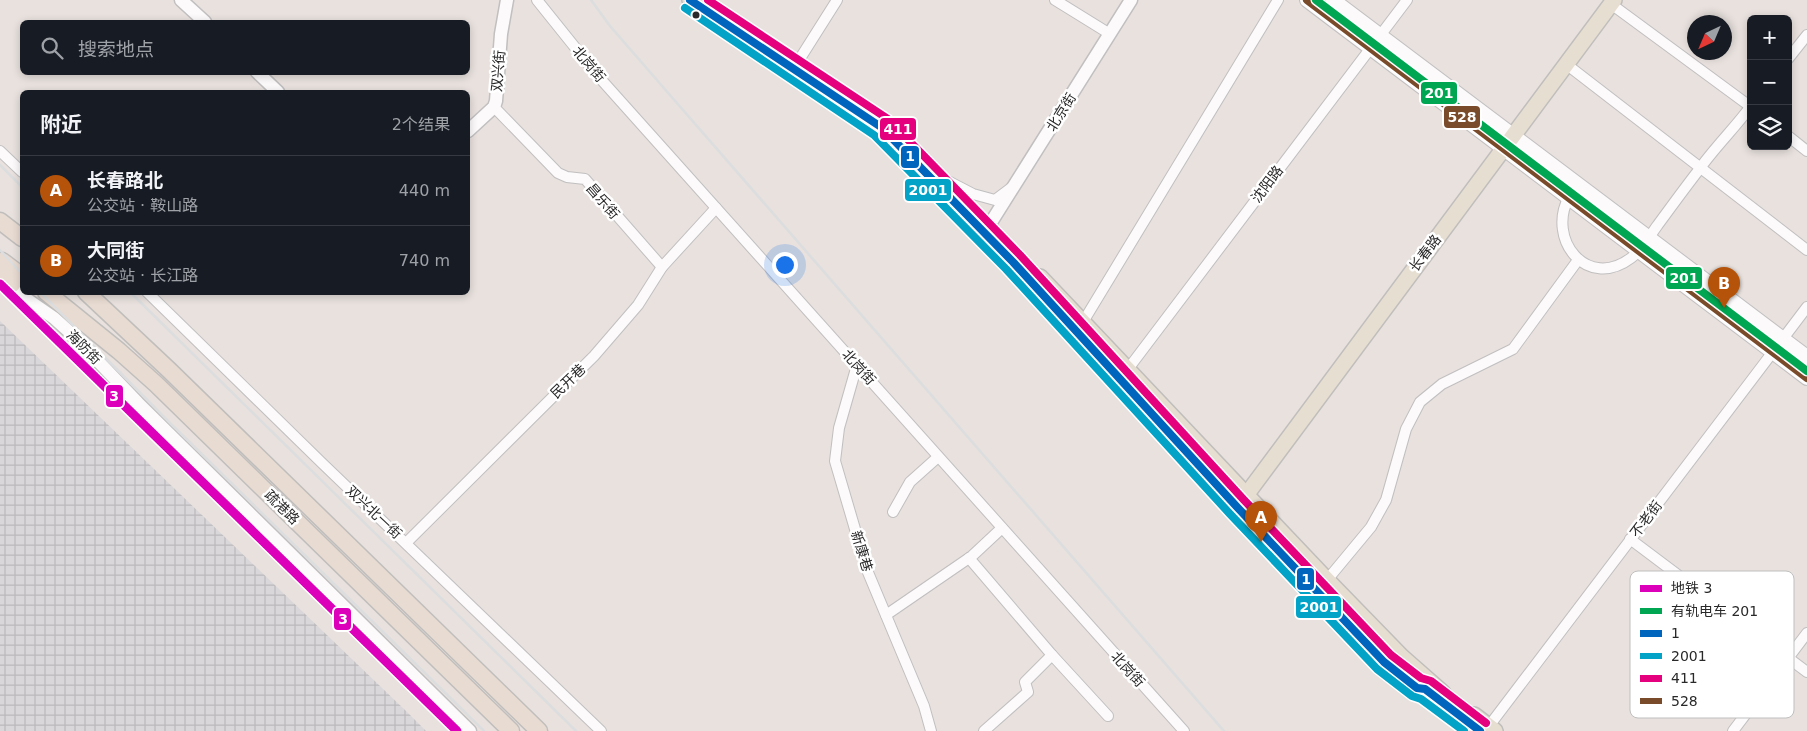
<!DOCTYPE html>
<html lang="zh">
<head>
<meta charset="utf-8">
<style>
  :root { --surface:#171b24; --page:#242831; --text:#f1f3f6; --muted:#9ea1a6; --line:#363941; --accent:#b45309 }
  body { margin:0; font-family:"DejaVu Sans","Noto Sans SC",sans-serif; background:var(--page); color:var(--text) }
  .controls { position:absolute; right:15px; top:15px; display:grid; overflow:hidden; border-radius:8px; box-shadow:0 2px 8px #0003 }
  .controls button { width:45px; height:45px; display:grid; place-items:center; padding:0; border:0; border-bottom:1px solid var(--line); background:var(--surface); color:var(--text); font:25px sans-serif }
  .compass { position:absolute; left:1687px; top:15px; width:45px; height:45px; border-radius:50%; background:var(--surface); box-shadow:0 2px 8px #0003; rotate:224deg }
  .you { position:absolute; left:784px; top:264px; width:18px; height:18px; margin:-12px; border:4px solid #fff; border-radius:50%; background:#1a73e8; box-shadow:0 0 0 8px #1a73e833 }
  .badge { display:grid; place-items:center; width:32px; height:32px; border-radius:50%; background:var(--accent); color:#fff; font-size:16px; font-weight:700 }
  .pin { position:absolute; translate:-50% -41px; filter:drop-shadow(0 1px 2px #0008) }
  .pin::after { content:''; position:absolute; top:26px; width:18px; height:15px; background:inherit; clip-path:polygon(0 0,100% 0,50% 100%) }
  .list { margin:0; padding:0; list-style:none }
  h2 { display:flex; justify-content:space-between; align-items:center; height:65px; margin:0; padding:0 20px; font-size:21px }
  h2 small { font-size:16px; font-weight:400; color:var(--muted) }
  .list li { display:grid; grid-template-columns:32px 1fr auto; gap:15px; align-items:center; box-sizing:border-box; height:70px; padding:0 20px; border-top:1px solid var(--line) }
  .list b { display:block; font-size:19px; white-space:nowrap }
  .list p { margin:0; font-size:16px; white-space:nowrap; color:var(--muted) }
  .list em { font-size:16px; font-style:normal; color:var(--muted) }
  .icon { flex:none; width:28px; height:28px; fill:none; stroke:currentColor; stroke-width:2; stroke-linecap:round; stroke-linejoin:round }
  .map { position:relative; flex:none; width:1807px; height:731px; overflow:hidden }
  .search { position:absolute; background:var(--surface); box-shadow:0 2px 8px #0003; left:20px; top:20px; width:450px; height:55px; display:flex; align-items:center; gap:12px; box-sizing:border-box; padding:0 18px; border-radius:8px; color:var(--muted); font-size:19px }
  .panel { position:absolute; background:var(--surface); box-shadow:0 2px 8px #0003; left:20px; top:90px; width:450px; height:205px; border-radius:8px }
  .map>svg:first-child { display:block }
  .industrial { fill:url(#industrial-grid) }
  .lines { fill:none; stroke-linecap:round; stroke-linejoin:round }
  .minor-casing { stroke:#c1bfc0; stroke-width:12 }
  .tertiary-casing { stroke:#c1bfc0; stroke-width:15 }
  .secondary-casing { stroke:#c1bfc0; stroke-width:16 }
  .primary-casing { stroke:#c0bebc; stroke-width:18 }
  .trunk-casing { stroke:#c0bebc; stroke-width:19 }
  .minor { stroke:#fcfafa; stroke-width:10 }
  .tertiary { stroke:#fcfafa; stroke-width:12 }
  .secondary { stroke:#fcfafa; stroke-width:14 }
  .primary { stroke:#e7ded2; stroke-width:15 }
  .trunk { stroke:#e8dbd2; stroke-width:16 }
  .rail { stroke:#dcddde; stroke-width:2.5 }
  .bus-1-casing { stroke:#fff; stroke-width:11 }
  .bus-2-casing { stroke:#fff; stroke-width:11 }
  .bus-3-casing { stroke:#fff; stroke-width:11 }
  .bus-4-casing { stroke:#fff; stroke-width:11 }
  .bus-1 { stroke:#0065bd; stroke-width:8 }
  .bus-2 { stroke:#02a3c6; stroke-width:8 }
  .bus-3 { stroke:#e5007d; stroke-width:8 }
  .bus-4 { stroke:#7a4b2a; stroke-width:8 }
  .tram-1-casing { stroke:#fff; stroke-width:11 }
  .tram-1 { stroke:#00a651; stroke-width:8 }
  .metro-1-casing { stroke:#fff; stroke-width:12 }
  .metro-1 { stroke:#d0b; stroke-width:9 }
  .bus-dot { fill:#292929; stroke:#fff; stroke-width:2 }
  .labels { text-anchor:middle; stroke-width:5; stroke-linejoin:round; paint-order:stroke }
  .street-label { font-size:14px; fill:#292929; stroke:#fff }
  .key { fill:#fff; stroke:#bfbfbf; stroke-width:1 }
  .key-label { font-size:14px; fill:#292929 }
  .line-badge { stroke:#fff; stroke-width:2 }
  .badge-label { font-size:14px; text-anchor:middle; font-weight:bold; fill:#fff }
</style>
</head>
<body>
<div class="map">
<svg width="1807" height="731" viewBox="0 0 1807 731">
  <defs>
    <pattern id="industrial-grid" width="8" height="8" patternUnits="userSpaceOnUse" patternTransform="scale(1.25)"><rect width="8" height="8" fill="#dad7da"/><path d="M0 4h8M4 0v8" fill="none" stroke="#bbb9bb"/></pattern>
  </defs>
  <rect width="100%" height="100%" fill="#e8e1de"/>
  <!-- industrial -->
  <polygon class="industrial" points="0,321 406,711 426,731 0,731"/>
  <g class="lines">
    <!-- minor casing -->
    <g class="minor-casing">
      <g id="minor">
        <polyline points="537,0 598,76 1184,731"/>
        <polyline points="1055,0 1110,34"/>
        <polyline points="1611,4 1751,107"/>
        <polyline points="1788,59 1807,35"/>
        <polyline points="1566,64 1807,250"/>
        <polyline points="794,68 837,0"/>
        <polyline points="494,107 558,173 567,177 585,179 662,267"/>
        <polyline points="1788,136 1807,151"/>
        <polyline points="0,151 22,172"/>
        <polyline points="946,180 973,194 995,200 1011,188"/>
        <path d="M1569,197c-23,42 18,94 62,61 11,-8 18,-21 26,-32 14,-19 27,-37 41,-55 16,-23 36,-42 53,-65"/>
        <polyline points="147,292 323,464 601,731"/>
        <polyline points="1083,322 1278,0"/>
        <polyline points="857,365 839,428 835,461 867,570 924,706 931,731"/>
        <polyline points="1128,369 1407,0"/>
        <polyline points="893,512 910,482 938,457"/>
        <polyline points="1630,539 1807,672"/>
        <polyline points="406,543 594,356 638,305 662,267 716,208"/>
        <polyline points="969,558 1052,655 1108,716"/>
        <polyline points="1327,580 1371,527 1386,500 1406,429 1420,402 1442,384 1513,349 1578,260"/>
        <polyline points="886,615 972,556 1002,528"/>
        <polyline points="1486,730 1807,307"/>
        <polyline points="984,731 1028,692 1025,682 1052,655"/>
        <polyline points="1733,731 1807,633"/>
      </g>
    </g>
    <!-- tertiary casing -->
    <g class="tertiary-casing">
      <g id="tertiary">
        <polyline points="181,0 205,22"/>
        <polyline points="257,72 278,92"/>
        <polyline points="468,131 494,107 496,101 501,34 507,0"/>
        <polyline points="990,224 1131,0"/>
        <polyline points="9,287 54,318 75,337 138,403 470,731"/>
      </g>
    </g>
    <!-- secondary casing -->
    <g class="secondary-casing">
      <g id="secondary">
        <polyline points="1307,0 1807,378"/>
        <polyline points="1333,0 1807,357"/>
      </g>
    </g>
    <!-- primary casing -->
    <g class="primary-casing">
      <g id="primary">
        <polyline points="690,0 865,115 881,127 1013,262 1237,507 1344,620 1384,662 1417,688 1425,689 1480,731"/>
        <polyline points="1040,277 1327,580 1402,657 1443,693"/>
        <polyline points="1241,502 1614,0"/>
        <polyline points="1474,715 1495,731"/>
      </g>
    </g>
    <!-- trunk casing -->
    <g class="trunk-casing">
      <g id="trunk">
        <polyline points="0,221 22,238"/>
        <polyline points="2,261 22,276"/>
        <polyline points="0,269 13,283 9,287 0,281"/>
        <polyline points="46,292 119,351 156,384 511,731"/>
        <polyline points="86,292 169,370 539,731"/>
      </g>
    </g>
    <!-- minor -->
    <use href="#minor" class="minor"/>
    <!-- tertiary -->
    <use href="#tertiary" class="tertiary"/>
    <!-- secondary -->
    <use href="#secondary" class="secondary"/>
    <!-- primary -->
    <use href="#primary" class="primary"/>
    <!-- trunk -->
    <use href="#trunk" class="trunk"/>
    <!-- rail -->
    <g class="rail">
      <polyline points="591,0 610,26 676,102 1224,731"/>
      <polyline points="0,165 22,187"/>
      <polyline points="0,250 22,274"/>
      <polyline points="40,292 170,423 484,731"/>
      <polyline points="130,292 576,731"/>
    </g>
    <!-- bus-1 casing -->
    <g class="bus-1-casing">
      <polyline id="bus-1" points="690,0 881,127 1013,262 1237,507 1384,662 1417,688 1425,689 1480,731"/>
    </g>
    <!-- bus-2 casing -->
    <g class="bus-2-casing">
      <polyline id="bus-2" points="685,8 874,135 1006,269 1230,514 1377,669 1412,696 1421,699 1464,731"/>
    </g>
    <!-- bus-3 casing -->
    <g class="bus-3-casing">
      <polyline id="bus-3" points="708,0 888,119 1020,255 1244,500 1391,655 1421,678 1431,681 1486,723"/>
    </g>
    <!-- bus-4 casing -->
    <g class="bus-4-casing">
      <polyline id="bus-4" points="1307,0 1807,378"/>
    </g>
    <!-- bus-1 -->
    <use href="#bus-1" class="bus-1"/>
    <!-- bus-2 -->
    <use href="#bus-2" class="bus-2"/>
    <!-- bus-3 -->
    <use href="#bus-3" class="bus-3"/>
    <!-- bus-4 -->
    <use href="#bus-4" class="bus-4"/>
    <!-- tram-1 casing -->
    <g class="tram-1-casing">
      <polyline id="tram-1" points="1316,0 1807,371"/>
    </g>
    <!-- tram-1 -->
    <use href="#tram-1" class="tram-1"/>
    <!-- metro-1 casing -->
    <g class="metro-1-casing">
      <polyline id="metro-1" points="0,284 457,731"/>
    </g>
    <!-- metro-1 -->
    <use href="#metro-1" class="metro-1"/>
  </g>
  <!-- markers -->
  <circle class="bus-dot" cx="696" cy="15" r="4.5"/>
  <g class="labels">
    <!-- street labels -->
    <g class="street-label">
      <text transform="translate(589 64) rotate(50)" y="5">北岗街</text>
      <text transform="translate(498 71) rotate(-85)" y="5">双兴街</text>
      <text transform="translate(1061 112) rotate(-58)" y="5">北京街</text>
      <text transform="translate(1267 184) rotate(-53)" y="5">沈阳路</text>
      <text transform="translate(603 201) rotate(49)" y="5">昌乐街</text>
      <text transform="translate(1425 253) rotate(-53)" y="5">长春路</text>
      <text transform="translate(84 347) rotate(45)" y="5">海防街</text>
      <text transform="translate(859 367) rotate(48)" y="5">北岗街</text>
      <text transform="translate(568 381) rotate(-44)" y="5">民开巷</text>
      <text transform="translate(282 507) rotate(44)" y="5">疏港路</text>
      <text transform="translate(374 512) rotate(43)" y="5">双兴北一街</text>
      <text transform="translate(1646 519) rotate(-53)" y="5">不老街</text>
      <text transform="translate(862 551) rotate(73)" y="5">新康巷</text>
      <text transform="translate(1128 669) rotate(48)" y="5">北岗街</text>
    </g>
  </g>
  <!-- legend -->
  <rect x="1630" y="571" width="164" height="147" rx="8" class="key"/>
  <rect x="1640" y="585" width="22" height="7" fill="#d0b"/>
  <rect x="1640" y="608" width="22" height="6" fill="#00a651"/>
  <rect x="1640" y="630" width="22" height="7" fill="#0065bd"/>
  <rect x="1640" y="653" width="22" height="6" fill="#02a3c6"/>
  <rect x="1640" y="675" width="22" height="7" fill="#e5007d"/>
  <rect x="1640" y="698" width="22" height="6" fill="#7a4b2a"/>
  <g class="key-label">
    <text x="1671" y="593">地铁 3</text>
    <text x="1671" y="616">有轨电车 201</text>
    <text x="1671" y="638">1</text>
    <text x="1671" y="661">2001</text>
    <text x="1671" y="683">411</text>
    <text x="1671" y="706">528</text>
  </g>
  <g class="line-badge">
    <rect x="1420" y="81" width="38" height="24" rx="5" fill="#00a651"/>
    <rect x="1443" y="105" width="38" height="24" rx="5" fill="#7a4b2a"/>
    <rect x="879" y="117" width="38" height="24" rx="5" fill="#e5007d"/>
    <rect x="900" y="145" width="20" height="24" rx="5" fill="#0065bd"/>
    <rect x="904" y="178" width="48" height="24" rx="5" fill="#02a3c6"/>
    <rect x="1665" y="266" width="38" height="24" rx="5" fill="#00a651"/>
    <rect x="105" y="384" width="19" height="24" rx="5" fill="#d0b"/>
    <rect x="1296" y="567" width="19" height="24" rx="5" fill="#0065bd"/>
    <rect x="1295" y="595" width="47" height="24" rx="5" fill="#02a3c6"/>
    <rect x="333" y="607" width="19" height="24" rx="5" fill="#d0b"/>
  </g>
  <g class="badge-label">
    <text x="1439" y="98">201</text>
    <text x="1462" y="122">528</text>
    <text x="898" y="134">411</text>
    <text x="910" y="161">1</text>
    <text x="928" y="195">2001</text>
    <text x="1684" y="283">201</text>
    <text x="114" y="401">3</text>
    <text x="1306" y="584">1</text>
    <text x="1319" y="612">2001</text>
    <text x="343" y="624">3</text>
  </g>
</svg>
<div class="controls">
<button>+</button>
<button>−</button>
<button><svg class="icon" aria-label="layers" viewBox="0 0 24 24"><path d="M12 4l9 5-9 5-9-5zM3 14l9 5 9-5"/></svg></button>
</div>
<svg class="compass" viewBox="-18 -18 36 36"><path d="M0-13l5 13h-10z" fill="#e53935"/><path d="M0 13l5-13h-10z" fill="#9ea1a6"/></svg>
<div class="you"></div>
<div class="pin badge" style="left:1261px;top:542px">A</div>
<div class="pin badge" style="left:1724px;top:308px">B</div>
<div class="search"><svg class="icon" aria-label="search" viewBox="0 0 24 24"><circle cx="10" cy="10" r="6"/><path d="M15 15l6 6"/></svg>搜索地点</div>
<section class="panel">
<h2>附近<small>2个结果</small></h2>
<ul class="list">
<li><span class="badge">A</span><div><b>长春路北</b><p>公交站 · 鞍山路</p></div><em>440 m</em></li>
<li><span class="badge">B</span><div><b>大同街</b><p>公交站 · 长江路</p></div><em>740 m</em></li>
</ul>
</section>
</div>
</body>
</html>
